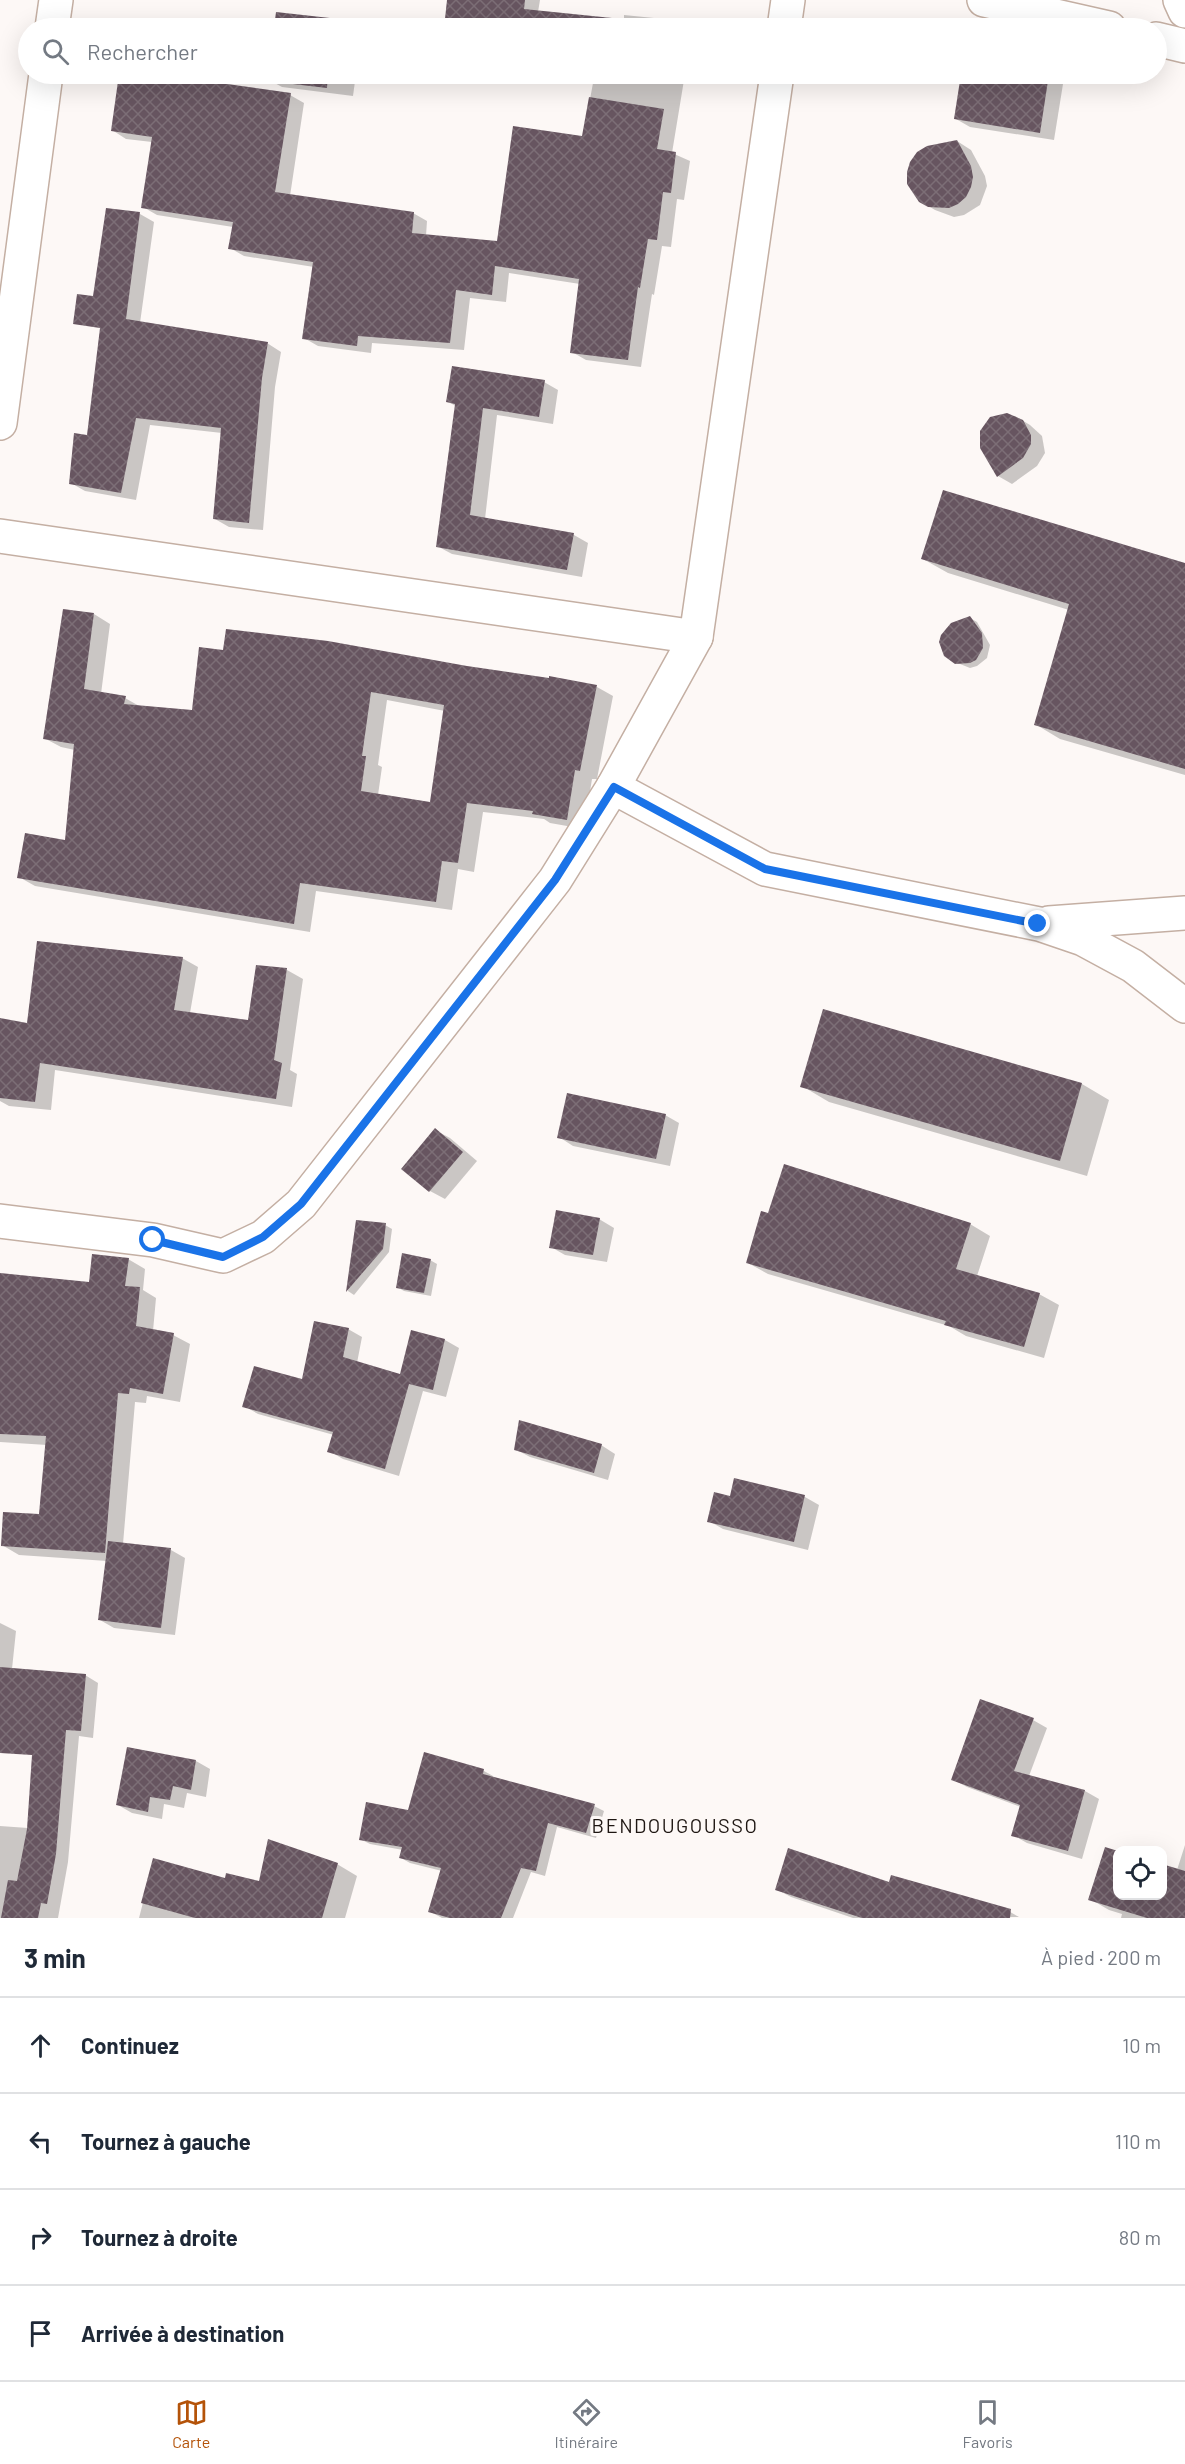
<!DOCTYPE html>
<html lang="fr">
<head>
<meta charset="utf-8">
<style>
  :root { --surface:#fff; --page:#f6f6f7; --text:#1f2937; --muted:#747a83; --line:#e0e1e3; --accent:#b45309 }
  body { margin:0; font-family:Barlow,sans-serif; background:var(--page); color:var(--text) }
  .controls { position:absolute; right:18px; bottom:18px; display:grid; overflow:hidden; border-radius:12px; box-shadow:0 6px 24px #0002 }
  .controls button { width:54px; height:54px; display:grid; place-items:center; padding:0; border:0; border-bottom:2px solid var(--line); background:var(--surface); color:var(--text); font:30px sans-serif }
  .stop { position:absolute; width:18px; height:18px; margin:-14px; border:4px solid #1a73e8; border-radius:50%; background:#fff }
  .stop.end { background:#1a73e8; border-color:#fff; box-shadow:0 2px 6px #0008 }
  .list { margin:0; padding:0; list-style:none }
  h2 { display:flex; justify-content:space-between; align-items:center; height:78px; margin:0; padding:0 24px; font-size:26px }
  h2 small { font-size:20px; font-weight:400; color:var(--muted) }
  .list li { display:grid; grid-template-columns:39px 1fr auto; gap:18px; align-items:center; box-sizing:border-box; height:96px; padding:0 24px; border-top:2px solid var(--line) }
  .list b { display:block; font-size:22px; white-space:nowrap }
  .list em { font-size:20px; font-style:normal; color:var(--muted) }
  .icon { flex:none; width:33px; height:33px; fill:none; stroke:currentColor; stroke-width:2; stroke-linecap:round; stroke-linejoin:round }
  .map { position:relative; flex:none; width:1185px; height:1918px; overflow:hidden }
  .search { position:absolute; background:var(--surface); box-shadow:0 6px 24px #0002; left:18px; right:18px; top:18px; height:66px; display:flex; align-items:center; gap:15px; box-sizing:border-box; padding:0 21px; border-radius:33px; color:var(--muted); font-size:22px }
  .sheet { height:462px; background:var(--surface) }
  nav { display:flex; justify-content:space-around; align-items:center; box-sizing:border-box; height:84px; border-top:2px solid var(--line); background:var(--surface); font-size:16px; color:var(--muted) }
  nav a { display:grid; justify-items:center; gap:3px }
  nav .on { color:var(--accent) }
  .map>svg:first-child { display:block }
  .shadow { fill:#0003; fill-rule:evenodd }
  .building { fill:url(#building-cross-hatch); fill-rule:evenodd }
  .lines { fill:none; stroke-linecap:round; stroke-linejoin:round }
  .minor-casing { stroke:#c4afa3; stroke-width:36 }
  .minor { stroke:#fff; stroke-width:33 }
  .route { stroke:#1a73e8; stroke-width:8 }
  .labels { text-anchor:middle; stroke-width:6; stroke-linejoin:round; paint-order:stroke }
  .neighbourhood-label { font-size:20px; letter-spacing:1.5px; fill:#1e1612; stroke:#fdf8f6 }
</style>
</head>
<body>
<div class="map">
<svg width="1185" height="1918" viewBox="0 0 1185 1918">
  <defs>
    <pattern id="building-cross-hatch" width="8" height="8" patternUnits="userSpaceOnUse" patternTransform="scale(1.5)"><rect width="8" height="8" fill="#675560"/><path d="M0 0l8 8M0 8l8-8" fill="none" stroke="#7c6e76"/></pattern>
  </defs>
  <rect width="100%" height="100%" fill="#fdf8f6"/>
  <!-- shadow -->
  <g class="shadow">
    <polygon points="449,0 540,0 538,12 624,21 624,15 684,21 697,28 445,28"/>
    <polygon points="277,14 329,19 342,28 275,28"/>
    <polygon points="125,74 206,74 205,83 290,95 304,103 290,196 413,213 427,221 426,236 498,243 583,137 593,83 506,74 685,74 672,153 690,161 684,200 677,199 671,247 662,246 654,295 652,294 641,367 586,360 572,352 580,284 509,273 506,302 470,298 464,350 372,343 371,353 318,346 304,338 314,267 244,256 230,248 233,227 157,215 143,207 152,142 126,139 112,130 123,91"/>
    <polygon points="270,74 356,74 353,96 282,87 269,80"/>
    <polygon points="962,74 1036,74 1048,75 1063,84 1054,140 970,127 956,119"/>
    <polygon points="957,141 971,150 985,176 987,186 980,205 964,215 954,217 935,210 920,201"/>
    <polygon points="107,210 140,214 154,222 140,323 267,343 281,352 275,387 263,530 229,527 215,519 222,433 150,425 136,500 85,491 71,483 89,437 101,328"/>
    <polygon points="544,382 558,390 553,424 497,415 485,519 574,535 588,543 582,577 452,554 437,546 456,406 448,402"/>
    <polygon points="999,415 1015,416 1030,425 1042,436 1045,453 1037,466 1012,484 998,476"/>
    <polygon points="923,559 1185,564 1185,775 1060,739 1035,724 1069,610 948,573"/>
    <path d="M94,614l16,10 -9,70 24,4 16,9 52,5 32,-61 242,16 83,13 1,-2 46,9 16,9 -16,83h-5l-8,50 -34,-6 -6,-4 -61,-7 -9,60 -16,-3 -6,41 -136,-19 -6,41 -275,-46 -16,-9 47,-35 9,-92 -14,-3 -17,-9zM387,700l58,11 -13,92 -54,-8 4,-28 -4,-2z"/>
    <polygon points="970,618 977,622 990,645 987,658 977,666 970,668 950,660 941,642 946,629 951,625"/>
    <polygon points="182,958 198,967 190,1013 249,1022 257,966 287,970 303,979 290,1070 297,1074 292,1107 55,1070 51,1110 9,1106 0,1101 0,1020 29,1024"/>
    <polygon points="1082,1084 1109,1100 1087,1176 829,1102 802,1086"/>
    <polygon points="665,1115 679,1123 670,1166 573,1146 559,1137"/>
    <polygon points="435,1130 450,1138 477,1161 445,1199 430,1191 403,1168"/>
    <polygon points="599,1219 614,1228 607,1262 565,1255 551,1247"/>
    <polygon points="357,1221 385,1225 392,1229 389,1252 354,1295 348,1291"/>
    <polygon points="970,1224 990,1236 977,1276 1039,1294 1059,1305 1044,1358 966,1336 949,1326 768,1274 748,1263"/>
    <polygon points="128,1259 145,1269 143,1290 156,1298 153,1331 173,1335 190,1344 180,1402 147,1396 146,1403 135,1402 123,1544 171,1550 185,1558 175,1635 114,1628 100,1620 107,1561 19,1555 2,1545 41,1516 47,1445 0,1442 0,1275 90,1284"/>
    <polygon points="430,1260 437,1264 431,1296 404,1291 397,1287"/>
    <polygon points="348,1329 362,1337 357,1363 401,1376 412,1332 445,1340 459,1348 446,1397 423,1391 399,1476 343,1459 329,1451 334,1435 258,1414 244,1406 303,1381"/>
    <polygon points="601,1445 615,1454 608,1480 530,1457 515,1449"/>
    <polygon points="735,1479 805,1497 819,1505 808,1550 723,1529 709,1521 731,1498"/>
    <polygon points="0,1623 16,1631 12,1669 85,1675 98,1683 93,1738 79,1736 68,1862 58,1918 0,1918 0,1826 28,1828 36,1733 0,1669"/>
    <polygon points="1033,1720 1047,1728 1029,1776 1085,1791 1099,1799 1082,1859 1027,1843 1013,1835 1021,1807 967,1787 952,1779"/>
    <polygon points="196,1761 210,1769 206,1797 187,1793 184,1808 164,1804 162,1819 132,1813 118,1805"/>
    <polygon points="484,1771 493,1776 492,1778 594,1806 604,1811 596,1838 557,1827 545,1876 531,1872 513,1918 442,1918 429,1911 442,1871 410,1863 401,1858 403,1850 370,1844 360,1839"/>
    <polygon points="1185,1845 1185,1918 1121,1918 1122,1914 1109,1910 1090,1899 1118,1896 1162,1896 1177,1870"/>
    <polygon points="154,1860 226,1880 260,1883 337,1864 357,1876 345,1918 139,1918"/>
    <polygon points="890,1884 1005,1909 1019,1917 853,1918 791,1897 776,1889"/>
  </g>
  <!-- building -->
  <g class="building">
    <polygon points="447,0 525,0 524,9 612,18 611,28 444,28"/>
    <polygon points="276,12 330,18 329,28 274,28"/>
    <polygon points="119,74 192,74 191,79 291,93 275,192 414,212 412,233 497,241 513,126 582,136 589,97 664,109 657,149 676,152 671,193 663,192 657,240 648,239 640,288 638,287 628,360 570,353 579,279 495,266 492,295 456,290 450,343 358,336 357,346 302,339 313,262 228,249 233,222 141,208 152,137 111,131"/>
    <polygon points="268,74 328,74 327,88 267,81"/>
    <polygon points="554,74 606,74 605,78"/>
    <polygon points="961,74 1049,74 1040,133 954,119"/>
    <polygon points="957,140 971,166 973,177 971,187 966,197 958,204 949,208 928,207 919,202 907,184 907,172 910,162 917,152 927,146"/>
    <polygon points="106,208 140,212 126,319 268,342 262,378 249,523 213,519 221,428 136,418 121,493 69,484 74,433 87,435 100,328 73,324 77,294 93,296"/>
    <polygon points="452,366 545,380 539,417 483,408 470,515 574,533 567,570 436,547 455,404 446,402"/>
    <polygon points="1007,413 1023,420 1031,435 1031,444 1023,458 997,477 980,448 980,431 990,417"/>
    <polygon points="943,490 1185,563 1185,769 1034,725 1069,604 921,559"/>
    <path d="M63,609l31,4 -10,76 42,7 -2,8 68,6 7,-63 24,3 3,-21 102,12 139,25 82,12v-2l48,9 -17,86 -5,-1 -8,50 -35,-6 1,-3 -66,-8 -9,60 -16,-2 -6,41 -136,-19 -6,41 -277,-46 8,-45 40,7 9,-96 -31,-5zM371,692l73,13 -14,97 -69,-11 5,-35h-4z"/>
    <polygon points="970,616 982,633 983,648 976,660 970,663 955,664 944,656 939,642 941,635 951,623"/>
    <polygon points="37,941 183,957 174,1010 248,1020 256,965 287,968 274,1060 282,1063 276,1099 40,1063 35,1102 0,1098 0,1018 27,1023"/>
    <polygon points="823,1009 1082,1083 1060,1161 800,1087"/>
    <polygon points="567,1093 666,1114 656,1159 557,1138"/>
    <polygon points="435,1128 463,1152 429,1192 401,1169"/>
    <polygon points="784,1164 971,1223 956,1269 1040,1293 1024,1347 944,1325 946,1321 746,1263 761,1211 768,1213"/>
    <polygon points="556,1210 600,1218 593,1255 549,1248"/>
    <polygon points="356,1220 386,1223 383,1249 346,1292"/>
    <polygon points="402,1253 431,1259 424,1293 396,1288"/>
    <polygon points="92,1254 129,1258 125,1286 140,1287 136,1326 174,1333 163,1394 130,1388 129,1394 118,1393 105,1553 1,1546 3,1512 39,1514 46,1436 0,1434 0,1273 89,1282"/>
    <polygon points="314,1321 349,1328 343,1357 400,1374 411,1330 445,1339 433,1390 409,1384 385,1469 327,1452 333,1432 242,1407 254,1366 302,1379"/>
    <polygon points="519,1420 602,1444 594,1473 514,1450"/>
    <polygon points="734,1478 805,1495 794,1542 707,1522 714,1492 730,1496"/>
    <polygon points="108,1541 171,1548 161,1628 98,1620"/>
    <polygon points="0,1667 86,1674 81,1731 66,1730 56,1854 47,1904 41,1903 38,1918 1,1918 8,1880 17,1881 27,1829 32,1755 0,1753"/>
    <polygon points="980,1699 1034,1718 1014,1771 1085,1790 1068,1851 1011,1836 1020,1805 951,1780"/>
    <polygon points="127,1747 196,1760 191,1790 173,1786 170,1800 150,1797 148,1812 116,1805"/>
    <polygon points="424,1752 484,1769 483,1774 595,1804 586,1833 548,1823 536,1871 521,1868 501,1918 450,1918 428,1912 441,1868 399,1858 402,1847 359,1840 366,1802 408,1810"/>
    <polygon points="268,1839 338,1863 322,1918 195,1918 141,1903 153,1858 225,1878 226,1873 259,1881"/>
    <polygon points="1105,1847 1118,1851 1118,1896 1162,1896 1162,1864 1185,1871 1185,1918 1147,1918 1088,1900"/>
    <polygon points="788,1848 889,1882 891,1875 1011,1909 1010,1918 862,1918 775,1890"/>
  </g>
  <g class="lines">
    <!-- minor casing -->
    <g class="minor-casing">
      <g id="minor">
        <polyline points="984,0 1109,28"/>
        <polyline points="1180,0 1185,11"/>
        <polyline points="52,28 56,0"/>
        <polyline points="784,28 788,0"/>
        <polyline points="1156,39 1185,46"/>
        <polyline points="0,423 46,74"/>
        <polyline points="0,536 696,637"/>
        <polyline points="613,787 765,869 1039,924 1083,939 1133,966 1185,1006"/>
        <polyline points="1049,923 1185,913"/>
        <polyline points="0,1221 153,1240 223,1256 263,1237 301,1204 555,880 613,787 696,637 777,74"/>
      </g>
    </g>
    <!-- minor -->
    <use href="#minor" class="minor"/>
  </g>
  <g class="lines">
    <!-- route -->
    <polyline class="route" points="153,1240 223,1257 263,1237 301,1204 555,880 614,787 765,869 1038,924"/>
  </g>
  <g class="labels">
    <!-- neighbourhood labels -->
    <g class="neighbourhood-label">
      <text x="675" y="1833">BENDOUGOUSSO</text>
    </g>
  </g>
</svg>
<div class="controls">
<button><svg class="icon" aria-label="locate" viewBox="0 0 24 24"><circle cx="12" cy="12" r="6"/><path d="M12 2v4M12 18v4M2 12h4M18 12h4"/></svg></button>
</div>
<div class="stop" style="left:153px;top:1240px"></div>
<div class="stop end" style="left:1038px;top:924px"></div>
<div class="search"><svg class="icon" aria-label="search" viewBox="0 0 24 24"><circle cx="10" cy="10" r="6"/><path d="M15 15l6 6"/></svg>Rechercher</div>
</div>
<section class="sheet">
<h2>3 min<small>À pied · 200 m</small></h2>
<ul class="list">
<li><svg class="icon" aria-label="ahead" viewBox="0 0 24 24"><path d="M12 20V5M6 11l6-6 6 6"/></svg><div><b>Continuez</b></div><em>10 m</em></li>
<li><svg class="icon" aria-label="left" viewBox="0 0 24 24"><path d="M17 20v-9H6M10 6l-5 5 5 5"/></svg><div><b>Tournez à gauche</b></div><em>110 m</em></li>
<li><svg class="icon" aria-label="right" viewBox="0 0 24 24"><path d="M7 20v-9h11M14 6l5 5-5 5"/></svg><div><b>Tournez à droite</b></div><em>80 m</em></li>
<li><svg class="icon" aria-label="arrive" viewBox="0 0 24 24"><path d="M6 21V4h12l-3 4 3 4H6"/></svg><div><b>Arrivée à destination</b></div></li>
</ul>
</section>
<nav>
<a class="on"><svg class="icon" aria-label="map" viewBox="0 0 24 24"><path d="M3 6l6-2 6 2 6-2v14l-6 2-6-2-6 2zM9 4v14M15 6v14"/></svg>Carte</a>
<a><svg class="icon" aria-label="directions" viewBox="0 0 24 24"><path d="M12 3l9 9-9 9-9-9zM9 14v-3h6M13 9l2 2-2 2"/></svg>Itinéraire</a>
<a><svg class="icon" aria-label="saved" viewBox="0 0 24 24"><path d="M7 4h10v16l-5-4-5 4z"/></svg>Favoris</a>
</nav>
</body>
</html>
